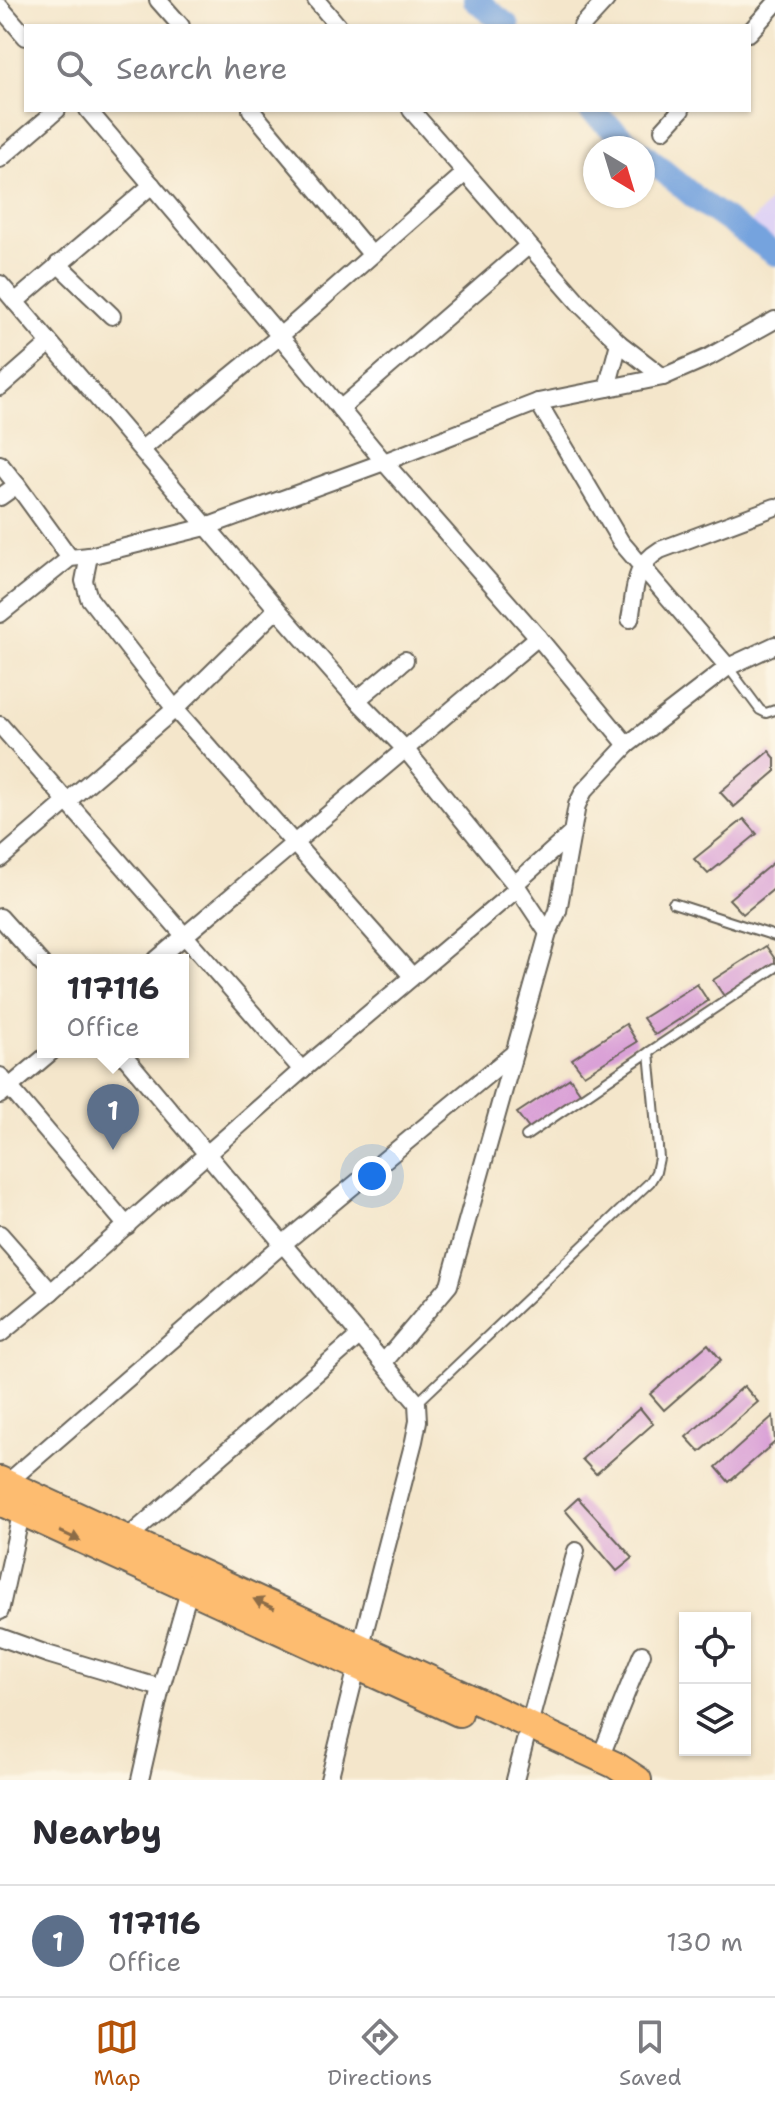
<!DOCTYPE html>
<html lang="en">
<head>
<meta charset="utf-8">
<style>
  :root { --surface:#fff; --page:#f7f7f7; --text:#2b2b33; --muted:#7c7c81; --line:#e1e1e2; --accent:#b45309 }
  body { margin:0; font-family:"Shantell Sans",sans-serif; background:var(--page); color:var(--text) }
  .controls { position:absolute; right:24px; bottom:24px; display:grid; overflow:hidden; border-radius:0px; box-shadow:0 2px 6px #0004 }
  .controls button { width:72px; height:72px; display:grid; place-items:center; padding:0; border:0; border-bottom:2px solid var(--line); background:var(--surface); color:var(--text); font:40px sans-serif }
  .compass { position:absolute; left:583px; top:136px; width:72px; height:72px; border-radius:50%; background:var(--surface); box-shadow:0 2px 6px #0004; rotate:142deg }
  .you { position:absolute; left:372px; top:1176px; width:28px; height:28px; margin:-20px; border:6px solid #fff; border-radius:50%; background:#1a73e8; box-shadow:0 0 0 12px #1a73e833 }
  .badge { display:grid; place-items:center; width:52px; height:52px; border-radius:50%; background:var(--accent); color:#fff; font-size:26px; font-weight:700 }
  .pin { position:absolute; translate:-50% -66px; filter:drop-shadow(0 2px 4px #0008) }
  .pin::after { content:''; position:absolute; top:42px; width:28px; height:24px; background:inherit; clip-path:polygon(0 0,100% 0,50% 100%) }
  .popup { position:absolute; left:37px; top:954px; width:152px; height:104px; box-sizing:border-box; display:grid; place-content:center; border-radius:0px; background:var(--surface); filter:drop-shadow(0 2px 6px #0005); font-size:26px; white-space:nowrap; color:var(--muted) }
  .popup b { font-size:30px; color:var(--text) }
  .popup::after { content:''; position:absolute; left:50%; top:100%; margin-left:-16px; border:16px solid transparent; border-top-color:var(--surface) }
  .list { margin:0; padding:0; list-style:none }
  h2 { display:flex; justify-content:space-between; align-items:center; height:104px; margin:0; padding:0 32px; font-size:34px }
  h2 small { font-size:26px; font-weight:400; color:var(--muted) }
  .list li { display:grid; grid-template-columns:52px 1fr auto; gap:24px; align-items:center; box-sizing:border-box; height:112px; padding:0 32px; border-top:2px solid var(--line) }
  .list b { display:block; font-size:30px; white-space:nowrap }
  .list p { margin:0; font-size:26px; white-space:nowrap; color:var(--muted) }
  .list em { font-size:26px; font-style:normal; color:var(--muted) }
  .icon { flex:none; width:44px; height:44px; fill:none; stroke:currentColor; stroke-width:2; stroke-linecap:round; stroke-linejoin:round }
  .map { position:relative; flex:none; width:775px; height:1780px; overflow:hidden }
  .search { position:absolute; background:var(--surface); box-shadow:0 2px 6px #0004; left:24px; right:24px; top:24px; height:88px; display:flex; align-items:center; gap:20px; box-sizing:border-box; padding:0 28px; border-radius:0px; color:var(--muted); font-size:30px }
  .sheet { height:216px; background:var(--surface) }
  nav { display:flex; justify-content:space-around; align-items:center; box-sizing:border-box; height:112px; border-top:2px solid var(--line); background:var(--surface); font-size:22px; color:var(--muted) }
  nav a { display:grid; justify-items:center; gap:4px }
  nav .on { color:var(--accent) }
  .map>svg:first-child { display:block }
  .built { fill:#e0d4f4 }
  .lines { fill:none; stroke-linecap:round; stroke-linejoin:round }
  .river { stroke:#75a3de; stroke-width:24 }
  .building { fill:#daa1d7 }
  .lane-casing { stroke:#686359; stroke-width:12 }
  .street-casing { stroke:#686359; stroke-width:20 }
  .primary-casing { stroke:#686359; stroke-width:30 }
  .lane { stroke:#fff; stroke-width:8 }
  .street { stroke:#fff; stroke-width:16 }
  .primary { stroke:#fdbc70; stroke-width:26 }
  .oneway { fill:#8c6c46 }
</style>
</head>
<body>
<div class="map">
<svg width="775" height="1780" viewBox="0 0 775 1780">
  <rect width="100%" height="100%" fill="#fcf5e5"/>
  <filter id="ink" filterUnits="userSpaceOnUse"><feTurbulence type="fractalNoise" baseFrequency=".0125" numOctaves="2"/><feDisplacementMap in="SourceGraphic" scale="16" xChannelSelector="R" yChannelSelector="G"/><feConvolveMatrix kernelMatrix="1 2 1 2 8 2 1 2 1" color-interpolation-filters="sRGB"/></filter>
  <filter id="wash" filterUnits="userSpaceOnUse"><feTurbulence type="fractalNoise" baseFrequency=".006" numOctaves="4" result="noise"/><feDisplacementMap in="SourceGraphic" scale="32" xChannelSelector="R" yChannelSelector="G"/><feGaussianBlur stdDeviation="1.8" result="paint"/><feColorMatrix in="noise" values="0 0 0 0 0 0 0 0 0 0 0 0 0 0 0 0 0 1.4 0 .05"/><feComposite in="paint" operator="in"/></filter>
  <g filter="url(#wash)">
    <rect width="100%" height="100%" fill="#f4e6cb"/>
    <!-- built -->
    <polygon class="built" points="775,195 775,257 742,233"/>
    <g class="lines">
      <!-- river -->
      <g class="river">
        <polyline points="475,0 508,26"/>
        <polyline points="590,110 635,148"/>
        <polyline points="643,154 698,200 775,254"/>
      </g>
    </g>
    <g id="blocks">
      <!-- building -->
      <g class="building">
        <polygon points="769,751 775,758 775,772 734,807 720,792"/>
        <polygon points="744,819 757,834 708,874 694,859"/>
        <polygon points="775,861 775,888 743,914 729,899"/>
        <polygon points="766,946 775,959 775,964 724,996 713,980"/>
        <polygon points="697,984 708,1001 655,1035 643,1018"/>
        <polygon points="626,1024 637,1042 584,1075 572,1059"/>
        <polygon points="570,1078 582,1095 530,1130 517,1113"/>
        <polygon points="708,1344 721,1360 664,1410 650,1394"/>
        <polygon points="744,1386 758,1402 700,1452 686,1437"/>
        <polygon points="640,1408 653,1424 596,1474 582,1459"/>
        <polygon points="773,1416 775,1442 729,1482 716,1467"/>
        <polygon points="578,1498 633,1558 617,1571 565,1510"/>
      </g>
    </g>
  </g>
  <g filter="url(#ink)">
    <use href="#blocks" fill-opacity="0" stroke="#686359" stroke-width="2"/>
    <g class="lines">
      <!-- lane casing -->
      <g class="lane-casing">
        <g id="lane">
          <polyline points="728,667 760,710 766,713 775,710"/>
          <polyline points="673,903 775,936"/>
          <polyline points="526,1136 649,1052"/>
          <polyline points="417,1403 650,1182 656,1172 659,1158 649,1052 775,968"/>
        </g>
      </g>
      <!-- street casing -->
      <g class="street-casing">
        <g id="street">
          <polyline points="158,0 181,26"/>
          <polyline points="316,0 338,26"/>
          <polyline points="0,7 26,37"/>
          <polyline points="582,26 606,0"/>
          <polyline points="749,33 775,4"/>
          <polyline points="88,110 280,336 384,462 538,637 627,745"/>
          <polyline points="251,110 371,254"/>
          <polyline points="411,110 580,304 619,343 663,377"/>
          <polyline points="663,130 681,110"/>
          <polyline points="0,159 57,110"/>
          <polyline points="58,264 112,316"/>
          <polyline points="0,284 277,609 357,700 406,750 518,888 548,933"/>
          <polyline points="15,302 152,185"/>
          <polyline points="0,387 49,344"/>
          <polyline points="607,388 619,343"/>
          <polyline points="538,402 621,542 728,667"/>
          <polyline points="340,409 528,246"/>
          <polyline points="142,449 280,336 464,174"/>
          <polyline points="0,464 17,485"/>
          <polyline points="0,497 17,485 70,558"/>
          <polyline points="89,556 84,581 89,598 175,709 412,976"/>
          <polyline points="0,614 70,558 89,556 206,527 384,462 538,402 663,377 709,357 775,320"/>
          <path d="M630,619c6,-30 2,-52 30,-69l115,-43"/>
          <polyline points="357,700 405,660"/>
          <polyline points="0,725 302,1070"/>
          <polyline points="0,859 175,709 277,609"/>
          <polyline points="515,884 571,834"/>
          <polyline points="0,917 43,965"/>
          <polyline points="156,960 538,637"/>
          <polyline points="121,1052 417,1403 418,1421 414,1441 360,1649"/>
          <polyline points="0,1076 127,1226"/>
          <polyline points="0,1095 51,1052"/>
          <polyline points="0,1234 51,1292"/>
          <polyline points="0,1334 51,1292 302,1070 518,888"/>
          <polyline points="384,1362 449,1285 548,933 558,911 577,805 584,791 627,745 728,667 775,645"/>
          <polyline points="7,1483 284,1243 514,1053"/>
          <polyline points="125,1540 359,1336"/>
          <polyline points="0,1611 21,1514"/>
          <polyline points="0,1637 47,1654 161,1688"/>
          <polyline points="529,1725 576,1551"/>
          <polyline points="600,1758 642,1654"/>
          <polyline points="140,1780 161,1688 189,1591"/>
          <polyline points="329,1780 357,1667"/>
          <polyline points="515,1780 525,1741"/>
        </g>
      </g>
      <!-- primary casing -->
      <g class="primary-casing">
        <g id="primary">
          <polyline points="0,1480 615,1765 638,1780"/>
          <polyline points="0,1502 459,1713"/>
        </g>
      </g>
      <!-- lane -->
      <use href="#lane" class="lane"/>
      <!-- street -->
      <use href="#street" class="street"/>
      <!-- primary -->
      <use href="#primary" class="primary"/>
    </g>
    <!-- one-way arrows -->
    <defs><path id="oneway-solid" d="M-6-.8H1V-3.2L6.5 0L1 3.2V.8H-6Z" transform="scale(2)"/></defs>
    <g class="oneway">
      <use href="#oneway-solid" transform="translate(70 1536) rotate(25)"/>
      <use href="#oneway-solid" transform="translate(264 1604) rotate(-155)"/>
    </g>
  </g>
</svg>
<div class="controls">
<button><svg class="icon" aria-label="locate" viewBox="0 0 24 24"><circle cx="12" cy="12" r="6"/><path d="M12 2v4M12 18v4M2 12h4M18 12h4"/></svg></button>
<button><svg class="icon" aria-label="layers" viewBox="0 0 24 24"><path d="M12 4l9 5-9 5-9-5zM3 14l9 5 9-5"/></svg></button>
</div>
<svg class="compass" viewBox="-18 -18 36 36"><path d="M0-13l5 13h-10z" fill="#e53935"/><path d="M0 13l5-13h-10z" fill="#7c7c81"/></svg>
<div class="you"></div>
<div class="pin badge" style="left:113px;top:1150px;background:#5c6f8a">1</div>
<div class="popup"><b>117116</b>Office</div>
<div class="search"><svg class="icon" aria-label="search" viewBox="0 0 24 24"><circle cx="10" cy="10" r="6"/><path d="M15 15l6 6"/></svg>Search here</div>
</div>
<section class="sheet">
<h2>Nearby<small></small></h2>
<ul class="list">
<li><span class="badge" style="background:#5c6f8a">1</span><div><b>117116</b><p>Office</p></div><em>130 m</em></li>
</ul>
</section>
<nav>
<a class="on"><svg class="icon" aria-label="map" viewBox="0 0 24 24"><path d="M3 6l6-2 6 2 6-2v14l-6 2-6-2-6 2zM9 4v14M15 6v14"/></svg>Map</a>
<a><svg class="icon" aria-label="directions" viewBox="0 0 24 24"><path d="M12 3l9 9-9 9-9-9zM9 14v-3h6M13 9l2 2-2 2"/></svg>Directions</a>
<a><svg class="icon" aria-label="saved" viewBox="0 0 24 24"><path d="M7 4h10v16l-5-4-5 4z"/></svg>Saved</a>
</nav>
</body>
</html>
